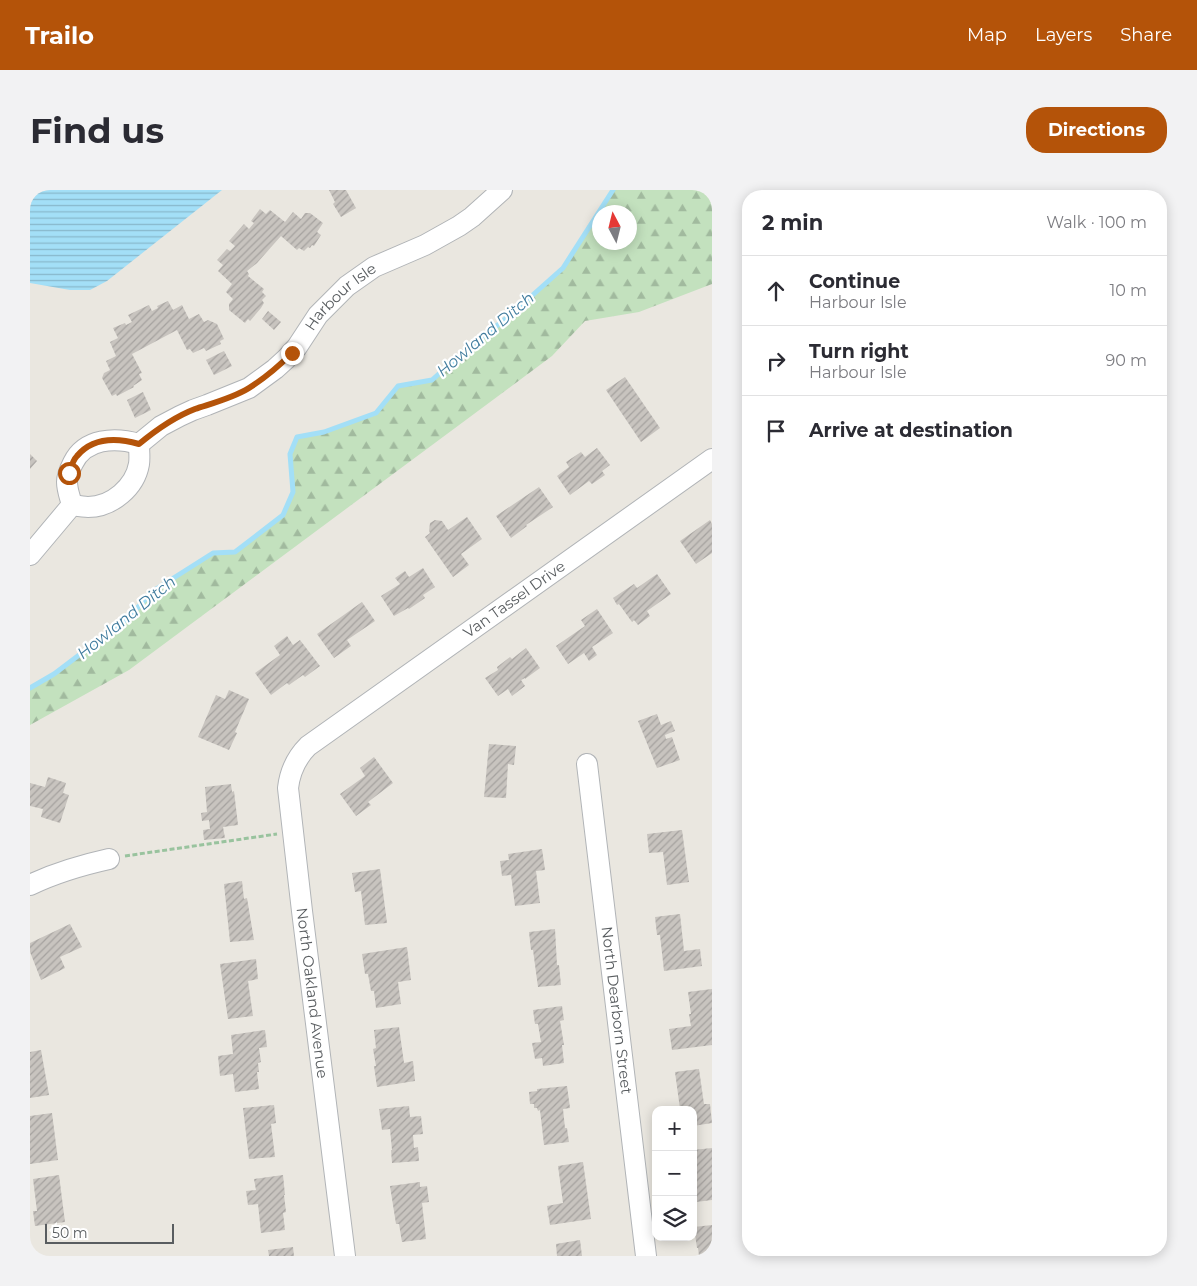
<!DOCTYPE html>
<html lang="en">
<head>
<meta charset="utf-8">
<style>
  :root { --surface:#fff; --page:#f2f2f3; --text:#2b2b33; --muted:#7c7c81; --line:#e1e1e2; --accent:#b45309 }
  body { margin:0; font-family:Montserrat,sans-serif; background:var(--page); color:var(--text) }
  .controls { position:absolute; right:15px; bottom:15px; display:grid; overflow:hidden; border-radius:10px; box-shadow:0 2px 12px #0003 }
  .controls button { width:45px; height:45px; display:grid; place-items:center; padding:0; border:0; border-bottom:1px solid var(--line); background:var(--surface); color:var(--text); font:25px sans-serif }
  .compass { position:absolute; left:562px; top:15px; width:45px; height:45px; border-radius:50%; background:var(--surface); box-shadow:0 2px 12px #0003; rotate:353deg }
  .scale { position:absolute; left:15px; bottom:12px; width:129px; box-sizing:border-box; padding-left:5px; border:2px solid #595d60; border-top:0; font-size:14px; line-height:18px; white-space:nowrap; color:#595d60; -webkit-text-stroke:4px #fff; paint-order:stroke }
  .stop { position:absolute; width:15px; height:15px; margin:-11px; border:4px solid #b45309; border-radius:50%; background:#fff }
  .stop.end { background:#b45309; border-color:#fff; box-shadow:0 1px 5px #0008 }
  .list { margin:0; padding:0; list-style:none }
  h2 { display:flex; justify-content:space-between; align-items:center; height:65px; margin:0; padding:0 20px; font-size:21px }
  h2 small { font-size:16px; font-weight:400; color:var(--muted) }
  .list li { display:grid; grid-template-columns:32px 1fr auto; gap:15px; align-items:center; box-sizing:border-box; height:70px; padding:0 20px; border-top:1px solid var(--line) }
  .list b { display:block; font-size:19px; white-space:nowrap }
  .list p { margin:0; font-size:16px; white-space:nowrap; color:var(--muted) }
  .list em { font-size:16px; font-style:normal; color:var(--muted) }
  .icon { flex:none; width:28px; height:28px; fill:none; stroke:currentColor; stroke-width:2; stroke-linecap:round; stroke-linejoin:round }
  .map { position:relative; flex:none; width:682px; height:1066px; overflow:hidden; border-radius:20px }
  header { display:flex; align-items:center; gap:30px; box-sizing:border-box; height:70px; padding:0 25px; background:var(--accent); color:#fff }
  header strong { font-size:24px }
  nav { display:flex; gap:28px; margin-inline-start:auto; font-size:18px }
  .intro { display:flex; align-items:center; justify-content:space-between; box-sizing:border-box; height:120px; padding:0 30px }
  h1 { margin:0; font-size:35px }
  .button { padding:12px 22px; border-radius:20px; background:var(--accent); color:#fff; font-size:18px; font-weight:700 }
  main { display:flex; gap:30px; padding:0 30px }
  aside { flex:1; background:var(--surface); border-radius:20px; box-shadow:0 2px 12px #0003 }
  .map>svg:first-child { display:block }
  .forest { fill:url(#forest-firs); fill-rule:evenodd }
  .water { fill:url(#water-rules) }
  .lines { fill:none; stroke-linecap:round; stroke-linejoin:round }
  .stream { stroke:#a3dff7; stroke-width:5 }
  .building { fill:url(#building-hatch) }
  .street-casing { stroke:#b1b4b7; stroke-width:22 }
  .path { stroke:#99c39e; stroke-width:3; stroke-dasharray:5 2.5; stroke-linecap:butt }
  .street { stroke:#fff; stroke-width:20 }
  .route { stroke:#b45309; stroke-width:6 }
  .labels { text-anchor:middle; stroke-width:4.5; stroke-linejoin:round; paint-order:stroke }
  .street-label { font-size:15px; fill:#595d60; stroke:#fff }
  .water-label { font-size:16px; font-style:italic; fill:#417c9e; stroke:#fff }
</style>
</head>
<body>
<header>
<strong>Trailo</strong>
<nav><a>Map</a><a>Layers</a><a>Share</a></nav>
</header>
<div class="intro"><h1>Find us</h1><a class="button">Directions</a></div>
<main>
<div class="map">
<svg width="682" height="1066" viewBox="0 0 682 1066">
  <defs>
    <pattern id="forest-firs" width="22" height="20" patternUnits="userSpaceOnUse" patternTransform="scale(1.25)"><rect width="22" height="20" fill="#c3e1be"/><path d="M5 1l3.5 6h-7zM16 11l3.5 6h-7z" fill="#a1ba9e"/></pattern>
    <pattern id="water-rules" width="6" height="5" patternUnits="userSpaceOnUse" patternTransform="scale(1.25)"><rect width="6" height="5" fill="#a3dff7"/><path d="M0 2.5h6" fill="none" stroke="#88b8cb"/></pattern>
    <pattern id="building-hatch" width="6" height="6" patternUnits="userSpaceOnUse" patternTransform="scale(1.25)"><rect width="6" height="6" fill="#c8c4bf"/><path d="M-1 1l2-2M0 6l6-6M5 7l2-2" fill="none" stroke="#a5a29f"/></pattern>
  </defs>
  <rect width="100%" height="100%" fill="#eae7e0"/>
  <!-- forest -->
  <path class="forest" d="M583,0h99v94l-73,28 -54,9 -33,35 -423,314 -99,55v-37l24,-14 74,-56 25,-27 60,-38 22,-1 47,-37 11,-23 -3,-38 7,-17 27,-5 52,-19 22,-27 34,-6 36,-32 40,-31 55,-49zM570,22h30v30h-30z"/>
  <!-- water -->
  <polygon class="water" points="0,0 192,0 77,91 60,100 40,100 0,93"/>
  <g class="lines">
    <!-- stream -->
    <polyline class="stream" points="0,498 24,484 98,428 123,401 183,363 205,362 253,325 263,302 260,264 267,247 294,242 346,223 368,196 402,190 438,158 478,127 533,78 583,0"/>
  </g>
  <!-- building -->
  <g class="building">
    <polygon points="299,0 316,0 326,18 311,27 303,14 305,12"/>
    <polygon points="230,19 236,24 240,20 255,32 263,22 271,29 275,23 280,23 293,33 287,42 291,45 284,56 282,55 280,58 278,57 274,61 269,58 267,60 251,46 227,73 217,81 219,84 218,86 234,99 232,102 236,106 232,110 234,113 231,118 220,131 218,129 215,133 199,120 199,114 203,109 196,102 202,94 188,81 193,75 187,70 197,59 200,61 205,56 199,51 214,34 219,39 224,33 221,31"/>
    <polygon points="138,111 143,120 152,115 159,129 169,124 174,132 178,130 187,134 194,149 190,151 191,154 176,161 174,158 163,163 160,159 157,160 147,140 102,164 112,183 109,184 112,190 103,196 104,197 87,206 86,204 82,206 72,188 74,183 80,180 76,171 86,166 80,152 88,148 83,138 95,133 96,135 102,132 98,125 119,115 122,121 128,118 127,116"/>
    <polygon points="238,121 251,132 244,140 232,129"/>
    <polygon points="194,161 202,176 184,185 176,170"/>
    <polygon points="595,187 630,238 611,252 576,200"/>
    <polygon points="113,202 121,220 105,228 97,210"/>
    <polygon points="567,258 580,275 572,281 575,285 562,294 559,291 540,305 527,286 539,277 536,272 551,262 555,267"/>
    <polygon points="0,264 7,271 0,279"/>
    <polygon points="509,297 523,317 496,335 497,336 481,348 466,326"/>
    <polygon points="437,327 452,349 431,364 439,375 423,387 395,347 400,343 399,341 400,333 405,330 412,331 418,340"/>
    <polygon points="680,330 682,334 682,363 666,374 650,351"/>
    <polygon points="393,378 405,397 393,405 395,408 379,419 378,418 364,426 351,406 370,394 365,388 375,381 379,387"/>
    <polygon points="627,384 641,404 617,421 620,426 608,435 604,430 602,432 589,414 587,415 583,408 604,394 607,398"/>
    <polygon points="332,412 345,431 317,450 321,456 304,468 287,444"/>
    <polygon points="567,419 583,443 562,457 567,465 559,471 554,463 538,474 526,456 555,436 551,430"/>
    <polygon points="257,446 263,455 270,450 290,476 275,487 273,485 259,495 257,493 241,505 225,483 250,465 244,456"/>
    <polygon points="496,458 510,478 495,489 495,488 491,490 495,496 482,506 478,499 468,506 455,488 468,480 467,477 480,467 482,469"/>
    <polygon points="199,500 219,509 205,542 207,543 199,560 168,547 186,505 195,509"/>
    <polygon points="627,524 631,535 641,531 645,541 635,545 636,549 642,547 650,570 627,578 608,531"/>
    <polygon points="459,554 486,556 484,575 478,574 476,608 454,607"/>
    <polygon points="344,567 363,593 338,612 341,615 326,626 310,604 335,586 330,578"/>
    <polygon points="18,587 36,593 33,603 39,605 30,633 11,627 13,619 0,616 0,593 15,597"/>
    <polygon points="201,594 202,602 204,601 208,635 193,637 195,648 174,650 173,640 180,639 179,630 172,631 171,623 177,622 175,597"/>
    <polygon points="652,640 659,692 637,695 633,662 619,663 617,644"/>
    <polygon points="512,659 515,680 506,681 510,713 485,716 481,685 472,686 470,671 479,670 478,664"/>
    <polygon points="350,679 357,733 335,735 331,701 325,702 322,683"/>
    <polygon points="212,691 214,709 217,708 224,750 200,752 194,694"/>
    <polygon points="650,724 654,761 670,759 672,776 634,781 630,745 627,745 625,727"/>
    <polygon points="40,734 52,757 30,767 35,778 11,790 0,762 0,753"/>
    <polygon points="525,739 527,775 529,775 531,795 508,797 503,760 501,760 499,742"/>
    <polygon points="377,757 381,790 368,792 371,814 346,818 344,801 341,801 338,784 335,784 332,764"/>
    <polygon points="226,769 228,789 218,791 223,826 198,829 190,774"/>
    <polygon points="682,799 682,855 642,860 639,839 661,836 659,824 661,824 658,802"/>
    <polygon points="532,816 534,830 530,831 534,855 532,855 534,873 513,876 512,868 505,869 502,853 511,852 508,834 505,834 503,820"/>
    <polygon points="369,837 374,873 383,871 385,891 347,897 344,876 346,876 343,859 346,858 344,840"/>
    <polygon points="235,840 237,857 229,858 231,872 228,873 229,882 227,882 229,899 205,902 203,884 190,886 188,866 203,864 201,845"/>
    <polygon points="11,860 19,905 0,908 0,862"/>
    <polygon points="669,879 674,914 680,914 682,933 663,936 663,920 650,919 645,882"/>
    <polygon points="537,896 540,918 533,919 535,938 537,938 539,952 514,955 510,920 508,921 507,918 504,918 504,914 500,914 499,902 507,901 507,899"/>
    <polygon points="244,915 246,933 241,934 245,967 219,969 213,918"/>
    <polygon points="379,916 380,927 391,926 393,944 383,945 384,958 388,957 389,971 362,973 361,960 362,960 360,939 352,940 349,919"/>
    <polygon points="22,923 28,970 0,974 0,926"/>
    <polygon points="682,958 682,1010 666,1012 663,989 663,960"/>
    <polygon points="553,972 561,1029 520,1035 517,1016 533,1013 528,976"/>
    <polygon points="29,985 35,1032 5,1036 3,1021 7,1021 3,989"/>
    <polygon points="253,985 255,1005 254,1005 256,1022 253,1023 255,1040 231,1043 228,1014 218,1015 216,1001 226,1000 224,989"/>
    <polygon points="390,992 390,997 397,996 399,1012 392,1013 396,1049 372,1052 369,1034 366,1034 360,996"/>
    <polygon points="682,1035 682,1066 669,1066 668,1058 667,1058 664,1037"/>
    <polygon points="550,1050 552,1066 527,1066 526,1054"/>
    <polygon points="263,1057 264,1066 239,1066 238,1060"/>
  </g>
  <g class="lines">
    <!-- street casing -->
    <g class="street-casing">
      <g id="street">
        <path id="s1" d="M109,254l22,-18 19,-10 13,-6 14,-5 42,-17 26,-19 11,-10 11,-12 21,-32 29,-29 27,-19 51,-22 34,-19 13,-9 30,-27"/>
        <path d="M42,315c-2,-8 -5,-15 -5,-23 0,-6 3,-13 6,-19 12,-25 42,-26 66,-19"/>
        <path d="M42,315c6,1 11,2 16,2 24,0 47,-20 51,-43 1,-6 0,-13 0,-20"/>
        <polyline points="0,365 42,315"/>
        <path id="s2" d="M557,574l59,492"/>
        <path d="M0,695c25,-12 52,-20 79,-26"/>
        <path id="s3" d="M315,1066l-43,-345 -14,-123c2,-17 8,-30 20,-42l404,-287"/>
      </g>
    </g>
    <!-- path -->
    <polyline class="path" points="95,666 247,644"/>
    <!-- street -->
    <use href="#street" class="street"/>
  </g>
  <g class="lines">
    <!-- route -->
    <path class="route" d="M39,283c2,-6 4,-13 8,-17 16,-19 41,-18 62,-12 17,-14 35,-27 56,-35 18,-6 38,-11 54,-21 16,-10 30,-22 43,-35"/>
  </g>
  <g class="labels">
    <!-- street labels -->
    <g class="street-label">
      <text dy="5" stroke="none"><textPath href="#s1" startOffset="255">Harbour Isle</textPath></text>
      <text dy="5" stroke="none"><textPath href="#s3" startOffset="772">Van Tassel Drive</textPath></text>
      <text transform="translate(282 803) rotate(83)" y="5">North Oakland Avenue</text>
      <text dy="5" stroke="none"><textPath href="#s2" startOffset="248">North Dearborn Street</textPath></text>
    </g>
    <!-- water labels -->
    <g class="water-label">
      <text transform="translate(455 144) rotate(-40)" y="6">Howland Ditch</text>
      <text transform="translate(96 427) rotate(-39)" y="6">Howland Ditch</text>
    </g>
  </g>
</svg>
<div class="controls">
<button>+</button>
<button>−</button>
<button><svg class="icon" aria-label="layers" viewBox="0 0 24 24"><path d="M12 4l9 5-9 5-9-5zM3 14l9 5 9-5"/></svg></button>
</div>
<svg class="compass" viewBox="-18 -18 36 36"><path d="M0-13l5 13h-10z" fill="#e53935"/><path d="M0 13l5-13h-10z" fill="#7c7c81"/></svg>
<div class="scale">50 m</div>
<div class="stop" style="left:39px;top:283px"></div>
<div class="stop end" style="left:262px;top:163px"></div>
</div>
<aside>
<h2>2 min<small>Walk · 100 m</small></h2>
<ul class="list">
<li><svg class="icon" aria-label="ahead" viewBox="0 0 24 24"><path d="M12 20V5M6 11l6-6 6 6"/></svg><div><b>Continue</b><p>Harbour Isle</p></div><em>10 m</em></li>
<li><svg class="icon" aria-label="right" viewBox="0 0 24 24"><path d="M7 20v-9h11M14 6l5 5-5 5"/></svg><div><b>Turn right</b><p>Harbour Isle</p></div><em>90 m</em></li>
<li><svg class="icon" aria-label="arrive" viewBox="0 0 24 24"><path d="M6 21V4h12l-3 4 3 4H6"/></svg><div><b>Arrive at destination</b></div></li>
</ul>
</aside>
</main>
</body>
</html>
